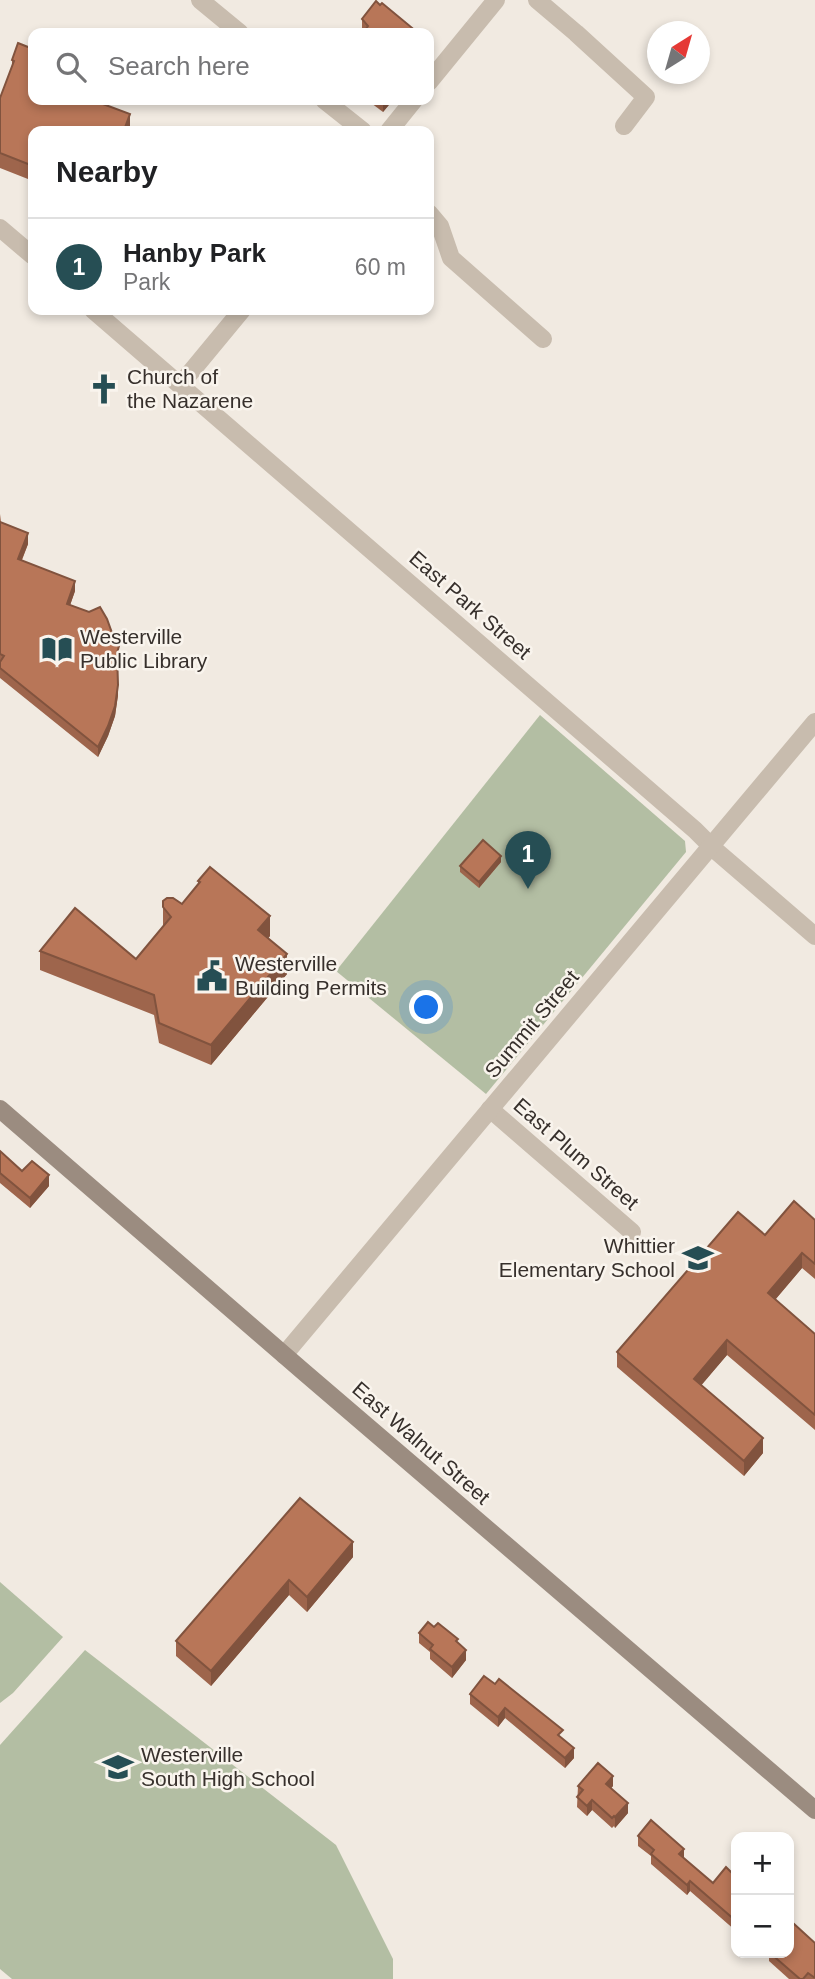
<!DOCTYPE html>
<html lang="en">
<head>
<meta charset="utf-8">
<style>
  :root { --surface:#fff; --page:#f2f2f2; --text:#202124; --muted:#757577; --line:#e0e0e0; --accent:#264e54 }
  body { margin:0; font-family:Helvetica,sans-serif; background:var(--page); color:var(--text) }
  .controls { position:absolute; right:21px; bottom:21px; display:grid; overflow:hidden; border-radius:14px; box-shadow:0 4px 10px #0003 }
  .controls button { width:63px; height:63px; display:grid; place-items:center; padding:0; border:0; border-bottom:2px solid var(--line); background:var(--surface); color:var(--text); font:35px sans-serif }
  .compass { position:absolute; left:647px; top:21px; width:63px; height:63px; border-radius:50%; background:var(--surface); box-shadow:0 4px 10px #0003; rotate:37deg }
  .you { position:absolute; left:427px; top:1008px; width:24px; height:24px; margin:-18px; border:5px solid #fff; border-radius:50%; background:#1a73e8; box-shadow:0 0 0 10px #1a73e833 }
  .badge { display:grid; place-items:center; width:46px; height:46px; border-radius:50%; background:var(--accent); color:#fff; font-size:23px; font-weight:700 }
  .pin { position:absolute; translate:-50% -58px; filter:drop-shadow(0 2px 4px #0008) }
  .pin::after { content:''; position:absolute; top:37px; width:24px; height:21px; background:inherit; clip-path:polygon(0 0,100% 0,50% 100%) }
  .list { margin:0; padding:0; list-style:none }
  h2 { display:flex; justify-content:space-between; align-items:center; height:91px; margin:0; padding:0 28px; font-size:30px }
  h2 small { font-size:23px; font-weight:400; color:var(--muted) }
  .list li { display:grid; grid-template-columns:46px 1fr auto; gap:21px; align-items:center; box-sizing:border-box; height:98px; padding:0 28px; border-top:2px solid var(--line) }
  .list b { display:block; font-size:26px; white-space:nowrap }
  .list p { margin:0; font-size:23px; white-space:nowrap; color:var(--muted) }
  .list em { font-size:23px; font-style:normal; color:var(--muted) }
  .icon { flex:none; width:38px; height:38px; fill:none; stroke:currentColor; stroke-width:2; stroke-linecap:round; stroke-linejoin:round }
  .map { position:relative; flex:none; width:815px; height:1979px; overflow:hidden }
  .search { position:absolute; background:var(--surface); box-shadow:0 4px 10px #0003; left:28px; top:28px; width:406px; height:77px; display:flex; align-items:center; gap:18px; box-sizing:border-box; padding:0 24px; border-radius:14px; color:var(--muted); font-size:26px }
  .panel { position:absolute; background:var(--surface); box-shadow:0 4px 10px #0003; left:28px; top:126px; width:406px; height:189px; border-radius:14px }
  .map>svg:first-child { display:block }
  .green { fill:#b3bea3 }
  .lines { fill:none; stroke-linecap:round; stroke-linejoin:round }
  .minor { stroke:#c8bcae; stroke-width:18 }
  .secondary { stroke:#9b8c80; stroke-width:18 }
  .wall { fill:#9e654c }
  .shaded-wall { fill:#81533e }
  .building { fill:#b87658; stroke:#81533e; stroke-width:2 }
  .labels { text-anchor:middle; stroke-width:5; stroke-linejoin:round; paint-order:stroke }
  .poi-label { font-size:21px; fill:#37302c; stroke:#f9f4ed; text-anchor:start }
  .street-label { font-size:21px; fill:#37302c; stroke:#f9f4ed }
</style>
</head>
<body>
<div class="map">
<svg width="815" height="1979" viewBox="0 0 815 1979">
  <rect width="100%" height="100%" fill="#f1eae1"/>
  <!-- green -->
  <g class="green">
    <polygon points="540,715 685,841 686,852 486,1094 336,971"/>
    <polygon points="0,1582 63,1637 13,1693 0,1703"/>
    <polygon points="85,1650 336,1845 393,1959 393,1979 12,1979 0,1969 0,1745"/>
  </g>
  <g class="lines">
    <!-- minor -->
    <g class="minor">
      <polyline points="200,0 240,33"/>
      <polyline points="537,0 576,33 646,97 624,126"/>
      <polyline points="429,82 496,0"/>
      <polyline points="324,100 363,131"/>
      <polyline points="389,131 414,100"/>
      <polyline points="429,213 440,226 451,258 543,339"/>
      <polyline points="0,228 33,256"/>
      <polyline points="93,310 695,830 715,850 815,936"/>
      <polyline points="180,385 242,310"/>
      <polyline points="490,1109 632,1232"/>
      <polyline points="284,1355 815,722"/>
    </g>
    <!-- secondary -->
    <polyline class="secondary" points="0,1109 305,1373 815,1810"/>
  </g>
  <!-- wall -->
  <g class="wall">
    <polygon points="362,19 417,33 363,33 362,32"/>
    <polygon points="18,43 33,100 98,100 98,102 130,130 130,131 33,131 33,181 0,168 0,98 12,68 12,60"/>
    <polygon points="367,100 393,100 383,112"/>
    <polygon points="0,514 1,522 28,544 22,560 75,591 70,605 119,656 117,662 118,695 115,716 108,736 98,757 0,678"/>
    <polygon points="501,862 479,888 460,872 460,866"/>
    <polygon points="198,881 270,936 268,938 287,974 211,1065 159,1043 154,1015 40,970 40,951 136,959 163,926 163,901 182,904 198,885"/>
    <polygon points="0,1151 22,1171 49,1186 30,1208 0,1183"/>
    <polygon points="815,1220 815,1279 802,1268 775,1300 815,1334 815,1430 727,1355 701,1385 763,1453 744,1476 617,1367 617,1352 765,1235"/>
    <polygon points="300,1498 353,1557 307,1612 289,1595 211,1686 176,1656 176,1641"/>
    <polygon points="434,1627 458,1643 466,1660 452,1678 430,1659 430,1652 419,1643 419,1633"/>
    <polygon points="484,1676 563,1739 574,1758 565,1768 505,1718 498,1727 470,1704 470,1694"/>
    <polygon points="578,1786 613,1786 611,1788 628,1813 615,1828 614,1826 612,1828 592,1810 587,1816 577,1807"/>
    <polygon points="638,1836 684,1858 713,1883 736,1877 736,1931 690,1891 687,1895 651,1864 651,1856 638,1846"/>
    <polygon points="769,1953 789,1953 815,1979 789,1979 769,1961"/>
  </g>
  <!-- shaded-wall -->
  <g class="shaded-wall">
    <polygon points="383,100 393,100 383,112"/>
    <polygon points="130,114 130,131 124,131"/>
    <polygon points="28,533 28,544 18,569 18,559"/>
    <polygon points="75,581 75,591 67,614 67,604"/>
    <polygon points="118,685 118,695 115,716 108,736 98,757 98,747"/>
    <polygon points="501,856 501,862 479,888 479,882"/>
    <polygon points="270,916 270,936 258,950 258,930"/>
    <polygon points="287,954 287,974 211,1065 211,1045"/>
    <polygon points="49,1175 49,1186 30,1208 30,1198"/>
    <polygon points="802,1253 802,1268 768,1308 768,1293"/>
    <polygon points="727,1340 727,1355 694,1394 694,1379"/>
    <polygon points="763,1438 763,1453 744,1476 744,1461"/>
    <polygon points="353,1542 353,1557 307,1612 307,1597"/>
    <polygon points="289,1580 289,1595 211,1686 211,1671"/>
    <polygon points="466,1650 466,1660 452,1678 452,1667"/>
    <polygon points="505,1708 505,1718 498,1727 498,1717"/>
    <polygon points="574,1748 574,1758 565,1768 565,1758"/>
    <polygon points="613,1776 613,1786 606,1794 606,1784"/>
    <polygon points="592,1800 592,1810 587,1816 587,1806"/>
    <polygon points="628,1803 628,1813 615,1828 615,1817"/>
    <polygon points="684,1849 684,1859 679,1854"/>
    <polygon points="690,1881 690,1891 687,1895 687,1885"/>
  </g>
  <!-- building -->
  <g class="building">
    <polygon points="376,1 380,5 382,3 417,32 416,33 363,33 368,26 362,19"/>
    <polygon points="18,43 33,49 33,100 96,100 95,101 130,114 124,130 117,128 115,131 33,131 33,166 0,153 0,98 14,61 12,60"/>
    <polygon points="0,522 28,533 18,559 75,581 67,604 89,612 100,607 107,619 116,644 119,646 117,653 118,685 115,706 108,726 98,747 0,668 0,662 4,656 0,654"/>
    <polygon points="483,840 501,856 479,882 460,866"/>
    <polygon points="210,867 270,916 258,930 287,954 211,1045 159,1023 154,995 40,951 75,908 136,959 171,917 163,907 163,901 167,898 173,898 182,904 200,882 198,881"/>
    <polygon points="0,1151 22,1171 32,1161 49,1175 30,1198 0,1173"/>
    <polygon points="794,1201 815,1220 815,1264 802,1253 768,1293 815,1334 815,1415 727,1340 694,1379 763,1438 744,1461 617,1352 738,1212 765,1235"/>
    <polygon points="300,1498 353,1542 307,1597 289,1580 211,1671 176,1641"/>
    <polygon points="428,1622 434,1627 438,1623 458,1639 456,1641 466,1650 452,1667 430,1649 433,1645 419,1633"/>
    <polygon points="484,1676 495,1684 499,1679 563,1730 558,1735 574,1748 565,1758 505,1708 498,1717 470,1694"/>
    <polygon points="598,1763 613,1776 606,1784 628,1803 615,1817 614,1816 612,1818 592,1800 587,1806 577,1797 583,1790 578,1786"/>
    <polygon points="651,1820 684,1849 679,1854 713,1883 726,1867 736,1877 736,1921 690,1881 687,1885 651,1854 654,1850 638,1836"/>
    <polygon points="793,1923 815,1943 815,1978 808,1973 803,1979 800,1979 770,1953 789,1953 789,1928"/>
  </g>
  <!-- icons -->
  <defs>
    <g id="church-bare" transform="scale(2.415)"><path d="M-1.2-6h2.4v3.5h3.3v2.4h-3.3V6h-2.4V-.1h-3.3v-2.4h3.3Z" fill="#264e54" stroke="#f9f4ed" stroke-width="2.5" paint-order="stroke"/></g>
    <g id="library-bare" transform="scale(2.415)"><path d="M-6-4Q-3-5.5-.7-3.5V5Q-3 3-6 4ZM6-4Q3-5.5 .7-3.5V5Q3 3 6 4Z" fill="#264e54" stroke="#f9f4ed" stroke-width="2.5" paint-order="stroke"/></g>
    <g id="civic-bare" transform="scale(2.415)"><path d="M-.6-6.5H3V-4.5H.6V-3L4-1V1h2V6H-6V1h2V-1L-.6-3ZM-1.2 2.5V6h2.4V2.5Z" fill="#264e54" stroke="#f9f4ed" stroke-width="2.5" paint-order="stroke"/></g>
    <g id="school-bare" transform="scale(2.415)"><path d="M0-5L7-2L0 1L-7-2ZM-4 1L0 2.5L4 1V4Q0 6-4 4Z" fill="#264e54" stroke="#f9f4ed" stroke-width="2.5" paint-order="stroke"/></g>
  </defs>
  <g fill-rule="evenodd">
    <use href="#church-bare" x="104" y="389"/>
    <use href="#library-bare" x="57" y="649"/>
    <use href="#civic-bare" x="212" y="976"/>
    <use href="#school-bare" x="698" y="1258"/>
    <use href="#school-bare" x="118" y="1767"/>
  </g>
  <g class="labels">
    <!-- poi labels -->
    <g class="poi-label">
      <text x="127" y="384">Church of<tspan x="127" dy="24">the Nazarene</tspan></text>
      <text x="80" y="644">Westerville<tspan x="80" dy="24">Public Library</tspan></text>
      <text x="235" y="971">Westerville<tspan x="235" dy="24">Building Permits</tspan></text>
      <text x="675" y="1253" text-anchor="end">Whittier<tspan x="675" dy="24">Elementary School</tspan></text>
      <text x="141" y="1762">Westerville<tspan x="141" dy="24">South High School</tspan></text>
    </g>
    <!-- street labels -->
    <g class="street-label">
      <text transform="translate(470 605) rotate(41)" y="7">East Park Street</text>
      <text transform="translate(532 1024) rotate(-50)" y="7">Summit Street</text>
      <text transform="translate(576 1154) rotate(41)" y="7">East Plum Street</text>
      <text transform="translate(421 1443) rotate(41)" y="7">East Walnut Street</text>
    </g>
  </g>
</svg>
<div class="controls">
<button>+</button>
<button>−</button>
</div>
<svg class="compass" viewBox="-18 -18 36 36"><path d="M0-13l5 13h-10z" fill="#e53935"/><path d="M0 13l5-13h-10z" fill="#757577"/></svg>
<div class="you"></div>
<div class="pin badge" style="left:528px;top:889px">1</div>
<div class="search"><svg class="icon" aria-label="search" viewBox="0 0 24 24"><circle cx="10" cy="10" r="6"/><path d="M15 15l6 6"/></svg>Search here</div>
<section class="panel">
<h2>Nearby<small></small></h2>
<ul class="list">
<li><span class="badge">1</span><div><b>Hanby Park</b><p>Park</p></div><em>60 m</em></li>
</ul>
</section>
</div>
</body>
</html>
